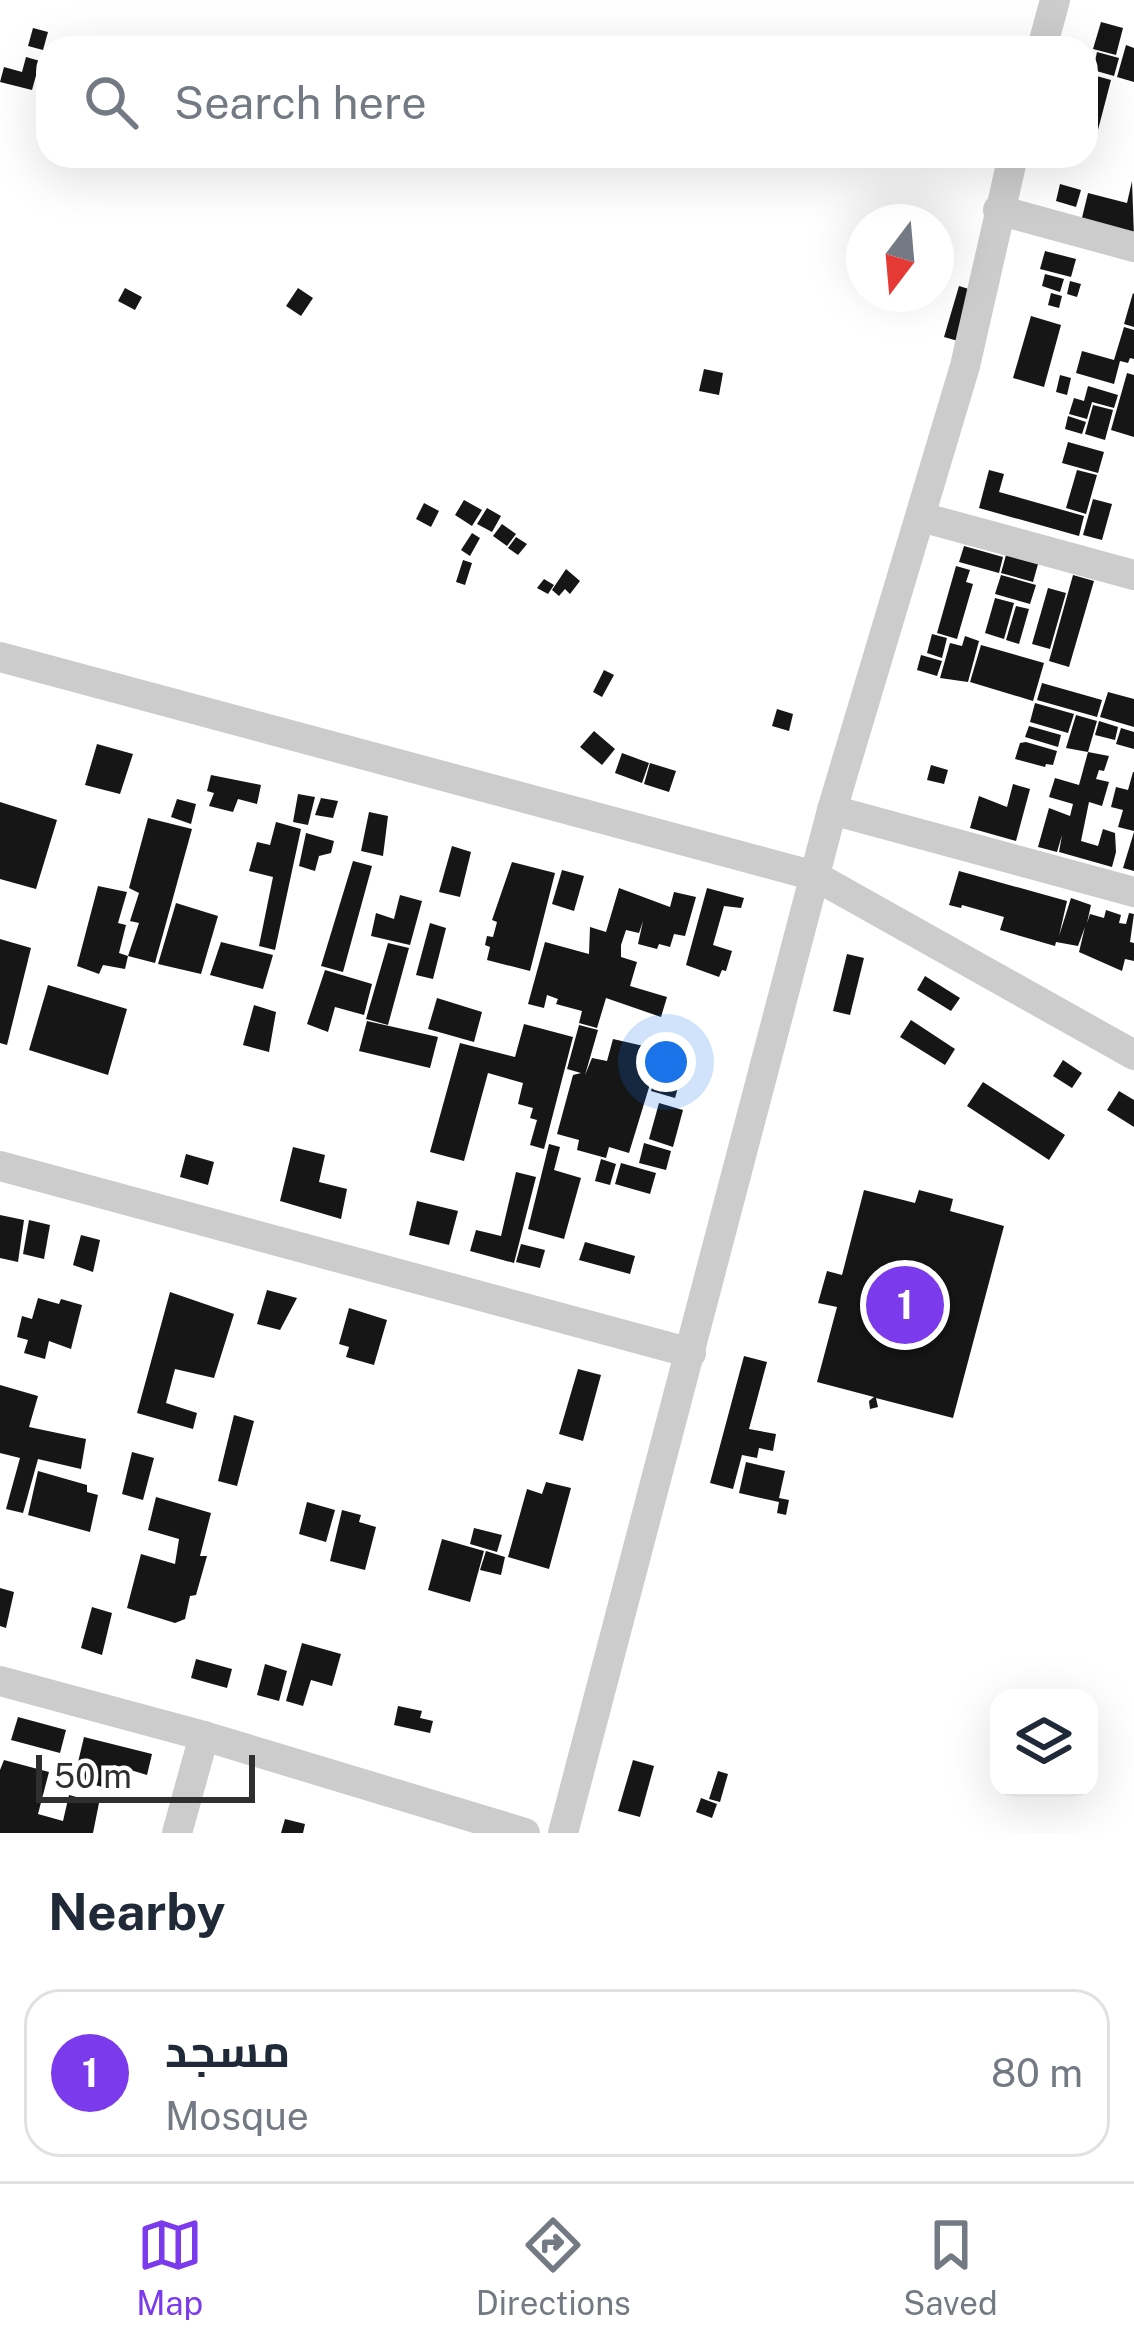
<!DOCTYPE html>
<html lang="en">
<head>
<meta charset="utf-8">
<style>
  :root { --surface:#fff; --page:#f6f6f7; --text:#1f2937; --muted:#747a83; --line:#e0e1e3; --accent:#7c3aed }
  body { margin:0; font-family:"Public Sans",Cairo,sans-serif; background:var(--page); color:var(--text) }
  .controls { position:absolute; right:36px; bottom:36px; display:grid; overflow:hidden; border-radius:24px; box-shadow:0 12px 48px #0002 }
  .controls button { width:108px; height:108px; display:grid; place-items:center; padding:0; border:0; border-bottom:3px solid var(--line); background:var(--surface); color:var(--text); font:60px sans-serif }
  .compass { position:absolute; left:846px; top:204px; width:108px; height:108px; border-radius:50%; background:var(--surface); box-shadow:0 12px 48px #0002; rotate:196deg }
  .scale { position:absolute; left:36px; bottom:30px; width:219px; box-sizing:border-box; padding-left:12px; border:6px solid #2f2f2f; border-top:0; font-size:33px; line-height:42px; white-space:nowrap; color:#2f2f2f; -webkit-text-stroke:9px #fff; paint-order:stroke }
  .you { position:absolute; left:666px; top:1062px; width:42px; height:42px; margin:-30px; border:9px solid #fff; border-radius:50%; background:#1a73e8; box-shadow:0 0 0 18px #1a73e833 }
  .badge { display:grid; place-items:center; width:78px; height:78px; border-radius:50%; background:var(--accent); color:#fff; font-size:39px; font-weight:700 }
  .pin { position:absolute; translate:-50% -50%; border:6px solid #fff; box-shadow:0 3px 12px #0006 }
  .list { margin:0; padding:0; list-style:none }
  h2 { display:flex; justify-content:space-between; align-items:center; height:156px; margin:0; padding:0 48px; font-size:51px }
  h2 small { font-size:39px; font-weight:400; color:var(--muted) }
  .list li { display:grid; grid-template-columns:78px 1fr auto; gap:36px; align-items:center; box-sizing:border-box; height:168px; margin:0 24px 24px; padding:0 24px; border:3px solid var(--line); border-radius:36px }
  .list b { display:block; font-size:45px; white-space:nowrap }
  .list p { margin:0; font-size:39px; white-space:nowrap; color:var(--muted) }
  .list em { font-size:39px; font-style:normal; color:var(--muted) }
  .icon { flex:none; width:66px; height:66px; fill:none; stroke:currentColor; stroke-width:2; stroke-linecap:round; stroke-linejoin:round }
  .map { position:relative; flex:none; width:1134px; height:1833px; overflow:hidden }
  .search { position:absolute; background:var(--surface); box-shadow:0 12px 48px #0002; left:36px; right:36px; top:36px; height:132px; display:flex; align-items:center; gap:30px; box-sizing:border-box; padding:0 42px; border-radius:36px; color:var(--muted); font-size:45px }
  .sheet { height:348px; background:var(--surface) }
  nav { display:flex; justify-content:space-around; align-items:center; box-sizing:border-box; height:168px; border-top:3px solid var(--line); background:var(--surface); font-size:33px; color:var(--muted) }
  nav a { display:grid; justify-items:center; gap:6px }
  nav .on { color:var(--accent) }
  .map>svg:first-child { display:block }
  .building { fill:#161616 }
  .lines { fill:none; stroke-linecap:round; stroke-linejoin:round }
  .street { stroke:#ccc; stroke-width:30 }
</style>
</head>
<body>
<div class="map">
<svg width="1134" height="1833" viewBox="0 0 1134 1833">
  <rect width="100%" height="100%" fill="#fff"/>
  <!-- building -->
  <g class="building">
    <polygon points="1101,22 1123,28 1116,55 1093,49"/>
    <polygon points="33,28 48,32 43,50 28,46"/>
    <polygon points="71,39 96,47 96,48 68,48"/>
    <polygon points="1126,45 1134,48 1134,82 1117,77"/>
    <polygon points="1097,52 1119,58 1114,76 1093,70"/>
    <polygon points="26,57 40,61 32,90 0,82 4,67 22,72"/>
    <polygon points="1093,75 1111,80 1093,149 1086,147 1086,98"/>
    <polygon points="1132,181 1134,236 1081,222 1088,193 1127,203"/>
    <polygon points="1060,184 1081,190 1076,207 1056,201"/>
    <polygon points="1045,251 1076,259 1071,277 1040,269"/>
    <polygon points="1045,274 1064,279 1060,292 1042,286"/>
    <polygon points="1070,281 1081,284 1077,297 1067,294"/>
    <polygon points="959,286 972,290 958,341 944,337"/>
    <polygon points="125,288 142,297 135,310 118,301"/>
    <polygon points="298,288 313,298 301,316 286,306"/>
    <polygon points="1051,293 1062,296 1059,308 1048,305"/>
    <polygon points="1133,293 1134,294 1134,327 1124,324"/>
    <polygon points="1031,316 1061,325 1044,387 1013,378"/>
    <polygon points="1124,327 1134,330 1134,359 1130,358 1128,363 1120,361 1114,384 1076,373 1082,351 1114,360"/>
    <polygon points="704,369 723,373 719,395 699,391"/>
    <polygon points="1127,373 1134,375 1134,437 1111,430"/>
    <polygon points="1060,375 1071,378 1067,395 1056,392"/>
    <polygon points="1088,386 1118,395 1114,408 1092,402 1087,419 1069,414 1074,398 1084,401"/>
    <polygon points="1093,405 1113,410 1105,440 1085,434"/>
    <polygon points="1068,416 1086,422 1082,434 1065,429"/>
    <polygon points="1068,442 1104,452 1098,473 1062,463"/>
    <polygon points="989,470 1004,474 999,492 1084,516 1079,536 979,508"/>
    <polygon points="1077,470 1097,475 1086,514 1066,508"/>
    <polygon points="1093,499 1112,504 1102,540 1083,535"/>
    <polygon points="464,500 482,510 472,526 455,515"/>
    <polygon points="424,503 439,511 431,527 416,519"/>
    <polygon points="487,508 501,516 492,532 477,524"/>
    <polygon points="502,524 516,534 507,546 493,536"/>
    <polygon points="472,533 480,538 470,556 461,550"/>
    <polygon points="516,537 527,544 518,555 508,548"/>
    <polygon points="964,546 1003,557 999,573 959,562"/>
    <polygon points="1006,555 1038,564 1033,582 1001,573"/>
    <polygon points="463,560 472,563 465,585 456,582"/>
    <polygon points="956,566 970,570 966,582 973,584 957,639 937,633"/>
    <polygon points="566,569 580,581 570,594 565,589 559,596 552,590"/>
    <polygon points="1001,575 1036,585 1030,604 995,594"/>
    <polygon points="1073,575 1094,581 1069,667 1049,661"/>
    <polygon points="544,579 554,585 548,594 537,588"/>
    <polygon points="1048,588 1066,593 1050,649 1032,644"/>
    <polygon points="995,598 1014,603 1004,639 985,633"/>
    <polygon points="1016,606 1029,609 1019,644 1006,640"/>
    <polygon points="932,634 947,638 942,658 927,653"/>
    <polygon points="965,636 979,641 968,682 940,678 950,643 962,646"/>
    <polygon points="981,645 1044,663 1033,701 970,682"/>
    <polygon points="921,655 942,661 937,676 917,670"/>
    <polygon points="604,670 614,675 602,697 593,692"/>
    <polygon points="1042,683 1102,700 1097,717 1037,700"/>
    <polygon points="1108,692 1134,699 1134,727 1100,717"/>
    <polygon points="1035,703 1074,714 1068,733 1030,722"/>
    <polygon points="777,709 793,714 789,731 772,726"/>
    <polygon points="1076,715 1097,721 1088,752 1109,756 1104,771 1099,770 1096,779 1109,782 1102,806 1089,802 1081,841 1098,846 1103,829 1115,833 1116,852 1112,867 1059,852 1062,835 1057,852 1038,847 1049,808 1070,816 1073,804 1049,797 1055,778 1079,785 1088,752 1066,748"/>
    <polygon points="1099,721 1118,727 1115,740 1095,735"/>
    <polygon points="1029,726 1061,735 1058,747 1025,737"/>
    <polygon points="1121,728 1134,732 1134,749 1116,744"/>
    <polygon points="594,731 615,749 602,765 580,747"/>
    <polygon points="1026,742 1057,751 1053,765 1046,764 1045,767 1015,759 1020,743"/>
    <polygon points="97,744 133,754 120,794 85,785"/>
    <polygon points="622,753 649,763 642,783 615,773"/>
    <polygon points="650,763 676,771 669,792 644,784"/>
    <polygon points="931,765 948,770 944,784 927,780"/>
    <polygon points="1133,772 1134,772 1134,831 1118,827 1123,810 1111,807 1116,787 1128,790"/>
    <polygon points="211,775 261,785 257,804 238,799 233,812 209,806 214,793 207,791"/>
    <polygon points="1013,784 1030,789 1016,841 970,828 979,796 1007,807"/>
    <polygon points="298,794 315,797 308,825 293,822"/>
    <polygon points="321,798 338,801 333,818 315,815"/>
    <polygon points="177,799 196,804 191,824 171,817"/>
    <polygon points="0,802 57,820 36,889 0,879"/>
    <polygon points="369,812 388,816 383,856 361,851"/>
    <polygon points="148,818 192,829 155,963 128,956 139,923 130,921 139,893 129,888"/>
    <polygon points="276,822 301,829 275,950 259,946 273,877 249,871 257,842 270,845"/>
    <polygon points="1134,832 1134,871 1123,868"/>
    <polygon points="306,833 334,841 331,853 319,856 315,871 299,866"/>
    <polygon points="452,846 471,852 460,897 439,892"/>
    <polygon points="353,861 372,866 343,972 321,966"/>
    <polygon points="512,862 555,873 530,971 487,960 490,947 485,945 487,936 493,937 497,922 492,920"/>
    <polygon points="562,870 584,876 574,911 552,904"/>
    <polygon points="959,871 1067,901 1059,936 1071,898 1091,905 1087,923 1090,914 1104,918 1106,910 1121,915 1119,923 1126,924 1129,913 1134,914 1130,942 1134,943 1134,961 1125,959 1122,971 1079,952 1085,927 1078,946 1056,942 1055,946 1000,930 1004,917 962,905 961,908 949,905"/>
    <polygon points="98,886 127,892 118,923 126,925 119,953 128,956 125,969 103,965 99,974 77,966"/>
    <polygon points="619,888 670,907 674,892 696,897 685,936 674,934 670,947 659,944 657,949 638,944 643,921 639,933 626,930 621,945 621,957 637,962 630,986 667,997 661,1017 606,998 597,1028 579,1023 582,1011 556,1004 558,999 547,995 544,1008 528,1004 545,942 589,954 590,927 606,932"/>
    <polygon points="707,888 744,898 741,908 724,906 713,945 732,951 726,971 722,970 719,977 686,965"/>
    <polygon points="400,895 422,901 410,945 371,936 376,913 394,919"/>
    <polygon points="176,903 218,916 201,974 158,964"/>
    <polygon points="430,923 446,928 433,979 416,975"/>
    <polygon points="0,939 31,948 7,1045 0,1043"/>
    <polygon points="221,942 273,955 263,989 210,975"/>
    <polygon points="388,943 409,948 388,1025 366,1019"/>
    <polygon points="847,954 864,958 850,1015 833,1011"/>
    <polygon points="325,970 372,984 364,1015 335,1007 328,1032 307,1024"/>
    <polygon points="925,976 960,998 951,1011 917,990"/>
    <polygon points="48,985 127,1009 108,1075 29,1050"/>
    <polygon points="437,998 482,1012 474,1042 428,1029"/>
    <polygon points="254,1005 276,1012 269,1052 243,1045"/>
    <polygon points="911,1020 955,1049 945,1065 900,1037"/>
    <polygon points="367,1021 438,1037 430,1068 359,1051"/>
    <polygon points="524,1024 573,1037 544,1149 530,1145 537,1120 530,1118 533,1108 518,1104 523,1083 488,1073 464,1161 430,1152 460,1043 515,1057"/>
    <polygon points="579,1025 598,1030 585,1075 592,1058 607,1061 613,1039 648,1047 642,1068 654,1071 629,1153 609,1147 606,1158 577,1150 579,1140 557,1134 573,1075 581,1073 567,1069"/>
    <polygon points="1063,1060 1082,1073 1072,1088 1053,1076"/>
    <polygon points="659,1063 683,1070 675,1098 651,1091"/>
    <polygon points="983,1082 1065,1135 1049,1160 967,1106"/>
    <polygon points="1119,1091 1134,1100 1134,1127 1107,1110"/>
    <polygon points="659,1103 683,1110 673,1147 649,1139"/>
    <polygon points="644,1143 671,1151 666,1170 639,1163"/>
    <polygon points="549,1144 560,1147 554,1170 581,1178 564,1239 528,1229"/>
    <polygon points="293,1147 325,1155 319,1182 347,1189 341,1219 280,1201"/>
    <polygon points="186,1154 214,1162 208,1185 180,1177"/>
    <polygon points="601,1159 616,1164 610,1185 595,1181"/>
    <polygon points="621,1163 656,1173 650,1194 615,1184"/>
    <polygon points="516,1172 536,1177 514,1263 470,1251 476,1230 501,1236"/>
    <polygon points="864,1190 915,1203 919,1190 953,1199 950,1211 1004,1226 953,1418 876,1398 878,1407 870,1409 869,1401 874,1397 817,1382 837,1307 818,1303 827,1271 842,1275"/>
    <polygon points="417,1201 458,1211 449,1245 409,1235"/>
    <polygon points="0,1215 24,1220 18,1262 0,1258"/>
    <polygon points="29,1220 50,1225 44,1259 23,1254"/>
    <polygon points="81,1235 100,1240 93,1272 73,1265"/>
    <polygon points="585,1242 635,1256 630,1274 579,1260"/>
    <polygon points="521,1244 545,1250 540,1268 516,1262"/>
    <polygon points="267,1290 297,1298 280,1330 257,1324"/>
    <polygon points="170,1292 234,1314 214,1378 175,1369 166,1403 197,1413 193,1429 137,1413"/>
    <polygon points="38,1298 59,1304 61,1299 82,1305 71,1349 49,1341 45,1359 24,1353 28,1340 17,1337 22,1316 32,1319"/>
    <polygon points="349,1308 387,1320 374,1365 346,1357 349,1347 339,1344"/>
    <polygon points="744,1356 767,1362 749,1429 776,1434 773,1451 759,1448 757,1458 742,1455 733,1489 710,1483"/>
    <polygon points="578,1369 601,1375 583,1441 559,1434"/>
    <polygon points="0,1385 38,1396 29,1427 86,1439 81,1469 38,1459 23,1513 6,1509 20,1458 0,1453"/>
    <polygon points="234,1415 254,1421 237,1486 218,1481"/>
    <polygon points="132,1452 154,1458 143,1500 122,1494"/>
    <polygon points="746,1462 785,1471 779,1498 789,1500 786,1515 777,1513 779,1502 739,1493"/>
    <polygon points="38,1471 87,1485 87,1492 98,1495 90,1532 28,1515"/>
    <polygon points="546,1482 571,1488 549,1569 508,1557 527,1489 542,1494"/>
    <polygon points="156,1497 211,1513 200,1556 207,1556 196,1595 190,1596 185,1619 175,1623 127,1608 141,1554 175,1564 179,1539 148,1530"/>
    <polygon points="307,1502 335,1510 326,1542 299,1534"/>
    <polygon points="342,1510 361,1515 359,1522 376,1527 365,1570 330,1561"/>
    <polygon points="474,1528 502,1535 497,1552 470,1544"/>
    <polygon points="442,1539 484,1551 470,1602 428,1590"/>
    <polygon points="486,1551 505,1557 501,1575 480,1570"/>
    <polygon points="0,1588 14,1592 6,1628 0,1626"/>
    <polygon points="92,1607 112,1613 102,1655 81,1648"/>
    <polygon points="302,1643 341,1654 332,1686 311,1680 303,1706 286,1701"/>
    <polygon points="196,1659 232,1669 227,1688 191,1678"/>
    <polygon points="265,1664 287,1671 279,1701 257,1695"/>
    <polygon points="398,1706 422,1711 420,1718 433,1721 430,1733 394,1725"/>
    <polygon points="18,1717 66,1730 60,1753 11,1740"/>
    <polygon points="84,1737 152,1754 147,1775 114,1765 106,1788 74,1779"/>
    <polygon points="4,1760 49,1772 38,1814 63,1821 69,1795 99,1803 93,1833 0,1833 0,1770"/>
    <polygon points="633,1760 654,1766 640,1817 618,1811"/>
    <polygon points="718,1771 728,1774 720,1802 709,1799"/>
    <polygon points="701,1798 717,1804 712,1818 696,1812"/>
    <polygon points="285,1819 305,1824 303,1833 281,1833"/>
  </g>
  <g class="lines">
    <!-- street -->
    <g class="street">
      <polyline points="1042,48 1055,0"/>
      <polyline points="998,210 1134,247"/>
      <polyline points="921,517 1134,575"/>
      <polyline points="0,657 815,876 1134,1055"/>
      <polyline points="832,810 1134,892"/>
      <polyline points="0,1166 691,1353"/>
      <polyline points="0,1681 204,1736 525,1833"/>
      <polyline points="177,1833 204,1736"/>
      <polyline points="563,1833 832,810 965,366 1013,156"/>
    </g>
  </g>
</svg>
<div class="controls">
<button><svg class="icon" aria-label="layers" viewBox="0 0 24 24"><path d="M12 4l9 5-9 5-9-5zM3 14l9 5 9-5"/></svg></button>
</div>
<svg class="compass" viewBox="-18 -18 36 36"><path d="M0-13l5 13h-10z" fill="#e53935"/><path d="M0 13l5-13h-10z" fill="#747a83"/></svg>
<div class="scale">50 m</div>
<div class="you"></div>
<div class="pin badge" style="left:905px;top:1305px">1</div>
<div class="search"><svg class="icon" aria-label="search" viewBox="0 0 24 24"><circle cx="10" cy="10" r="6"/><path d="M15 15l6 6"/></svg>Search here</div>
</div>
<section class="sheet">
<h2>Nearby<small></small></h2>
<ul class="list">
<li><span class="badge">1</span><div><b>مسجد</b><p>Mosque</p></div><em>80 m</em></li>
</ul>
</section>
<nav>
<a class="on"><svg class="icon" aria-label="map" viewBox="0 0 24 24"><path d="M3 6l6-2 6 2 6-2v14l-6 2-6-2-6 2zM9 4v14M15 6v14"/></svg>Map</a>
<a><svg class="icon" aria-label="directions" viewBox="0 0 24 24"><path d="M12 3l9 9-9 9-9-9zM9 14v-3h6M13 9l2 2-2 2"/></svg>Directions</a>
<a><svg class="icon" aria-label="saved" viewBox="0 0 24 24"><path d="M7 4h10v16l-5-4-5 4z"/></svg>Saved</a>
</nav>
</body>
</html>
